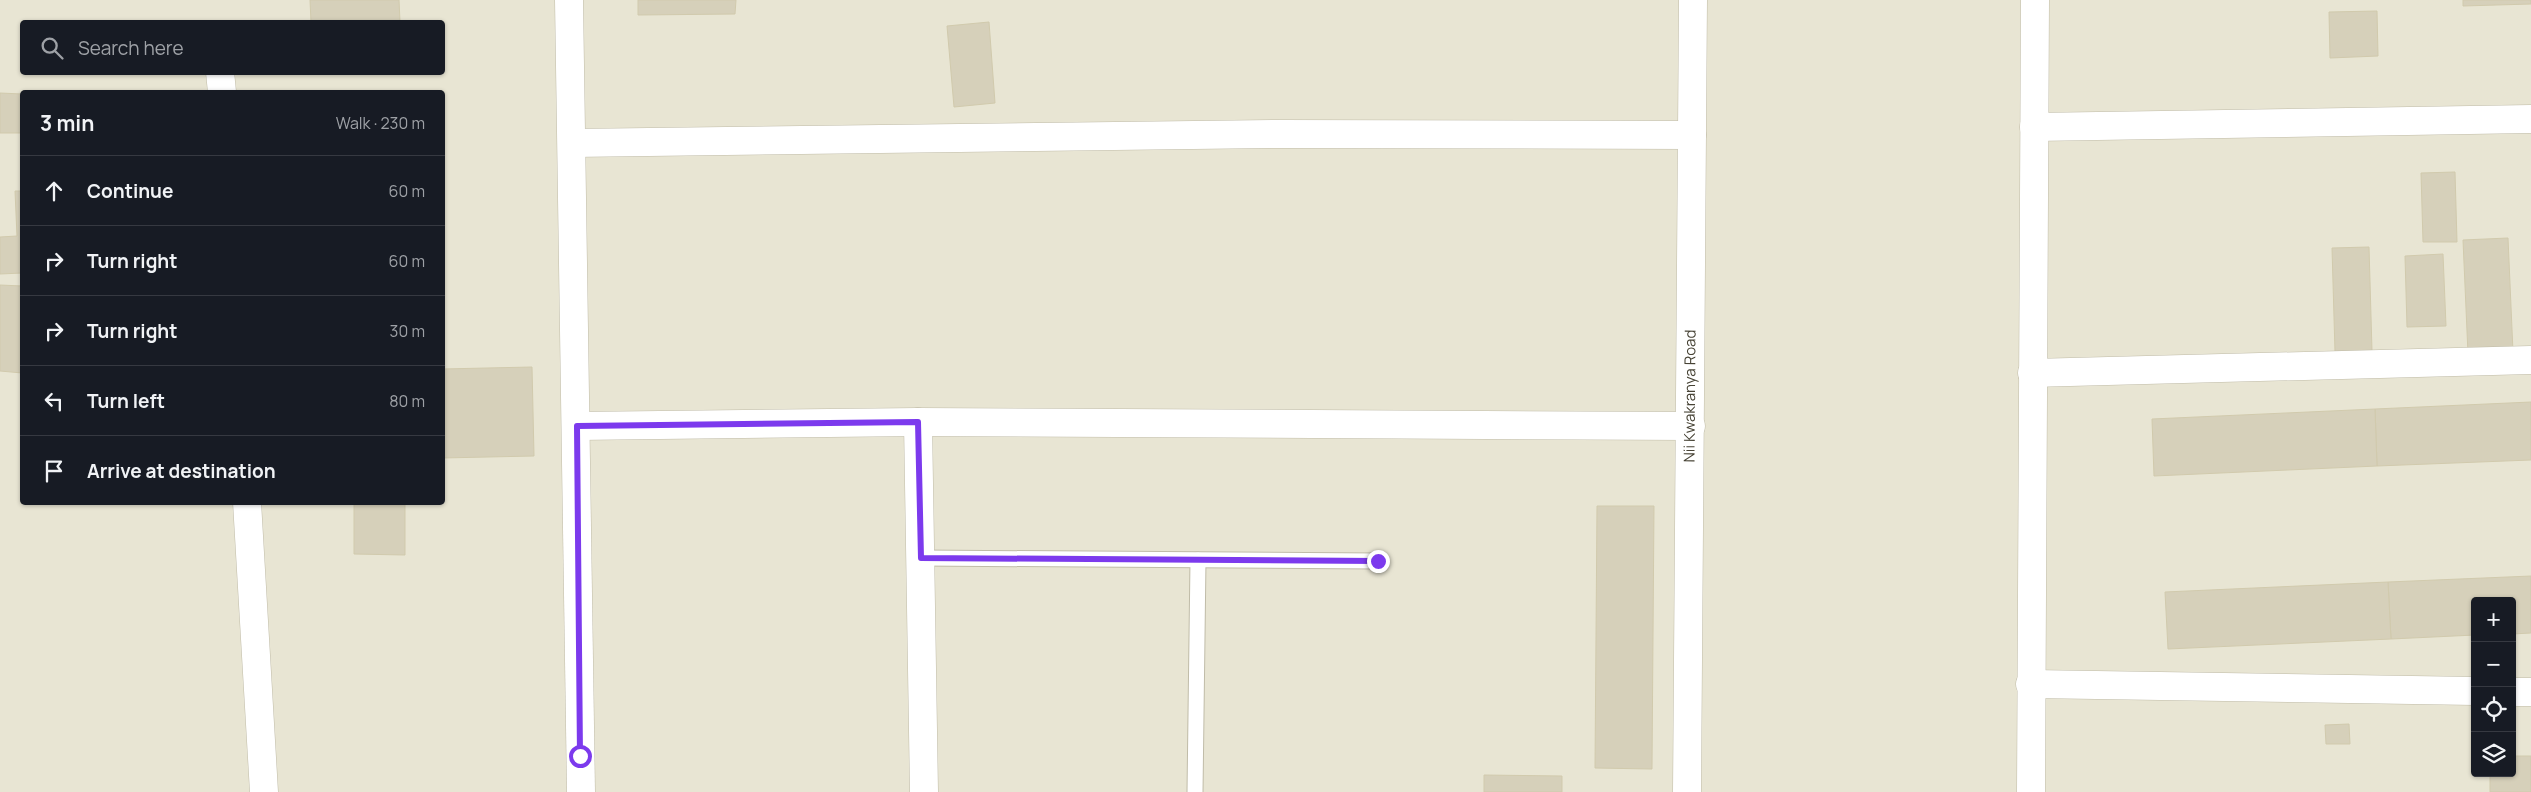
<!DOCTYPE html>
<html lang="en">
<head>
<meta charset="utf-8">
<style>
  :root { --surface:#171b24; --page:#242831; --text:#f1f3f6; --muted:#9ea1a6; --line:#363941 }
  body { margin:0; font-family:Manrope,sans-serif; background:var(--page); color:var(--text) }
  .controls { position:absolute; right:15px; bottom:15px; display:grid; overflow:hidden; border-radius:5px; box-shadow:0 1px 4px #0004 }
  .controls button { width:45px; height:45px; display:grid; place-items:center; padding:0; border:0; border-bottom:1px solid var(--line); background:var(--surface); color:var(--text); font:25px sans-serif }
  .stop { position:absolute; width:15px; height:15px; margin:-11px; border:4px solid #7c3aed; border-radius:50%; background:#fff }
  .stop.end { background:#7c3aed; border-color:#fff; box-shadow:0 1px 5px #0008 }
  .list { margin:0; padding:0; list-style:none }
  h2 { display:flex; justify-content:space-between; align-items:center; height:65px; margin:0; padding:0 20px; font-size:21px }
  h2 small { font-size:16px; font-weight:400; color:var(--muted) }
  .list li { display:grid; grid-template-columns:32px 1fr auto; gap:15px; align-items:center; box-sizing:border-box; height:70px; padding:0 20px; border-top:1px solid var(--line) }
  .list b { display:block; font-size:19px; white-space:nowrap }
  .list em { font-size:16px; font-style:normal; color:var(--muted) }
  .icon { flex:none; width:28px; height:28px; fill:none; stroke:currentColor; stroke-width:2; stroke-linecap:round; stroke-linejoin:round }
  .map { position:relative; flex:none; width:2531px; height:792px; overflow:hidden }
  .search { position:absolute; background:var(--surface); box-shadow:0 1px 4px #0004; left:20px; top:20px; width:425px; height:55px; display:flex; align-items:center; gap:12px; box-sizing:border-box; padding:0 18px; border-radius:5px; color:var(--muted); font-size:19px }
  .panel { position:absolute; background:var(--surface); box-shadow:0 1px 4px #0004; left:20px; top:90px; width:425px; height:415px; border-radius:5px }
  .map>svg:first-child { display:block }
  .residential { fill:#e8e5d3; fill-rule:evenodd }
  .building { fill:#d6d0ba; stroke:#d1caad }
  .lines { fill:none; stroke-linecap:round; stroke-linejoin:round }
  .service-casing { stroke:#c0bca8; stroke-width:17 }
  .minor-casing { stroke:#c0bca8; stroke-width:29 }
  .service { stroke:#fff; stroke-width:15 }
  .minor { stroke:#fff; stroke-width:28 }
  .route { stroke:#7c3aed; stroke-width:6 }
  .labels { text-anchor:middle; stroke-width:4.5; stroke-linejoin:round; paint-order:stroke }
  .street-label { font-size:15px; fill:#474335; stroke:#fff }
</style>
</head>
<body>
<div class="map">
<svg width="2531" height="792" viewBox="0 0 2531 792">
  <rect width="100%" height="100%" fill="#f4f2e5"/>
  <!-- residential -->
  <path class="residential" d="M0,0h2531v792h-2531zM22,22h420v50h-420zM22,92h420v410h-420zM2475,601h37v172h-37z"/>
  <!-- building -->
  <g class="building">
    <polygon points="310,0 399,0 400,22 311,22"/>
    <polygon points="638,0 736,0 735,14 638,15"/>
    <polygon points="2463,0 2531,0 2531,4 2463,6"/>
    <polygon points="2377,11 2378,56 2330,58 2329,12"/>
    <polygon points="989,22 995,103 954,107 947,26"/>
    <polygon points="0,93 22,94 22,133 0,133"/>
    <polygon points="2455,172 2457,242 2423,242 2421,173"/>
    <polygon points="15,191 22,191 22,273 0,274 0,237 17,236"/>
    <polygon points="2508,238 2513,352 2468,354 2463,240"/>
    <polygon points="2369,247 2372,351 2335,352 2332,248"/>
    <polygon points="2443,254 2446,326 2407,327 2405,256"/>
    <polygon points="0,285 22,286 22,373 0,371"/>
    <polygon points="532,367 534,456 442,458 442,369"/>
    <polygon points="2531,402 2531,460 2377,466 2375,409"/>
    <polygon points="2375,409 2377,466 2154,476 2152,419"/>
    <polygon points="354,502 405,502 405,555 354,554"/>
    <polygon points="1597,506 1654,506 1652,769 1595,768"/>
    <polygon points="2531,576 2531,633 2512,634 2512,601 2475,601 2475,635 2391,639 2388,582"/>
    <polygon points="2388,582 2391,639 2168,649 2165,592"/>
    <polygon points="2349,724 2350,744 2326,744 2325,725"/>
    <polygon points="2512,756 2531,756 2531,792 2490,792 2490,773 2512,773"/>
    <polygon points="1484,775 1562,776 1562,792 1484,792"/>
  </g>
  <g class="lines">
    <!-- service casing -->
    <g class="service-casing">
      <g id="service">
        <polyline points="921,558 1378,561"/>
        <polyline points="1195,792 1198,560"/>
      </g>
    </g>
    <!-- minor casing -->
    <g class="minor-casing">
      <g id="minor">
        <polyline points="569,0 581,792"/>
        <polyline points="220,72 222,92"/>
        <polyline points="2034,127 2531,119"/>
        <polyline points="572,143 1277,134 1692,135"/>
        <polyline points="2032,373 2531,360"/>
        <polyline points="918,422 924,792"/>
        <polyline points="577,426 918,422 1691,426"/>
        <polyline points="247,502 264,792"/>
        <polyline points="2030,684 2475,691"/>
        <polyline points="2512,692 2531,692"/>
        <path id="s1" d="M1687,792l6,-792"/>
        <polyline points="2031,792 2035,0"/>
      </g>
    </g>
    <!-- service -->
    <use href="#service" class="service"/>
    <!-- minor -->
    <use href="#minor" class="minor"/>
  </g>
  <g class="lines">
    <!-- route -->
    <polyline class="route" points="580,756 577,426 918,422 921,558 1378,561"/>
  </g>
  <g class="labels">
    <!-- street labels -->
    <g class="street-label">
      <text dy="5" stroke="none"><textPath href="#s1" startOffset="396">Nii Kwakranya Road</textPath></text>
    </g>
  </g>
</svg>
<div class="controls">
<button>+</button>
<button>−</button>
<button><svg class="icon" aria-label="locate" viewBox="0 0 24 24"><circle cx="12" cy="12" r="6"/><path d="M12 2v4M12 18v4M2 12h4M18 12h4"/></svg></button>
<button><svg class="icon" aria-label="layers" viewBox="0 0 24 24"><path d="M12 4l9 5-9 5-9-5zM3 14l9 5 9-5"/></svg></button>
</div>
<div class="stop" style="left:580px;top:756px"></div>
<div class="stop end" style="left:1378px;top:561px"></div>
<div class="search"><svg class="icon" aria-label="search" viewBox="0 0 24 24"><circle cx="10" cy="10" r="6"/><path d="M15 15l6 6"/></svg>Search here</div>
<section class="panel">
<h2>3 min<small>Walk · 230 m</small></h2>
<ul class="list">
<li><svg class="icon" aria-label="ahead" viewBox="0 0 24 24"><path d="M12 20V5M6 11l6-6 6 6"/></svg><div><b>Continue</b></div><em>60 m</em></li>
<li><svg class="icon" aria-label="right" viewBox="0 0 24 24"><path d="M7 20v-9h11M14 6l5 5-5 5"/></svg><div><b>Turn right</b></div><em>60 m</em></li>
<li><svg class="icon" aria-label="right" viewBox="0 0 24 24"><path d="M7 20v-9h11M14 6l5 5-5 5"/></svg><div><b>Turn right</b></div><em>30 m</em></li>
<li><svg class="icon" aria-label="left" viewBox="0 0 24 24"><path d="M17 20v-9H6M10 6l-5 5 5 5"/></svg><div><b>Turn left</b></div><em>80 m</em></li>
<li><svg class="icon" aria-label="arrive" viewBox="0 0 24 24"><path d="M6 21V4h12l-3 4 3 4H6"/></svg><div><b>Arrive at destination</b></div></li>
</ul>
</section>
</div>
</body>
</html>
